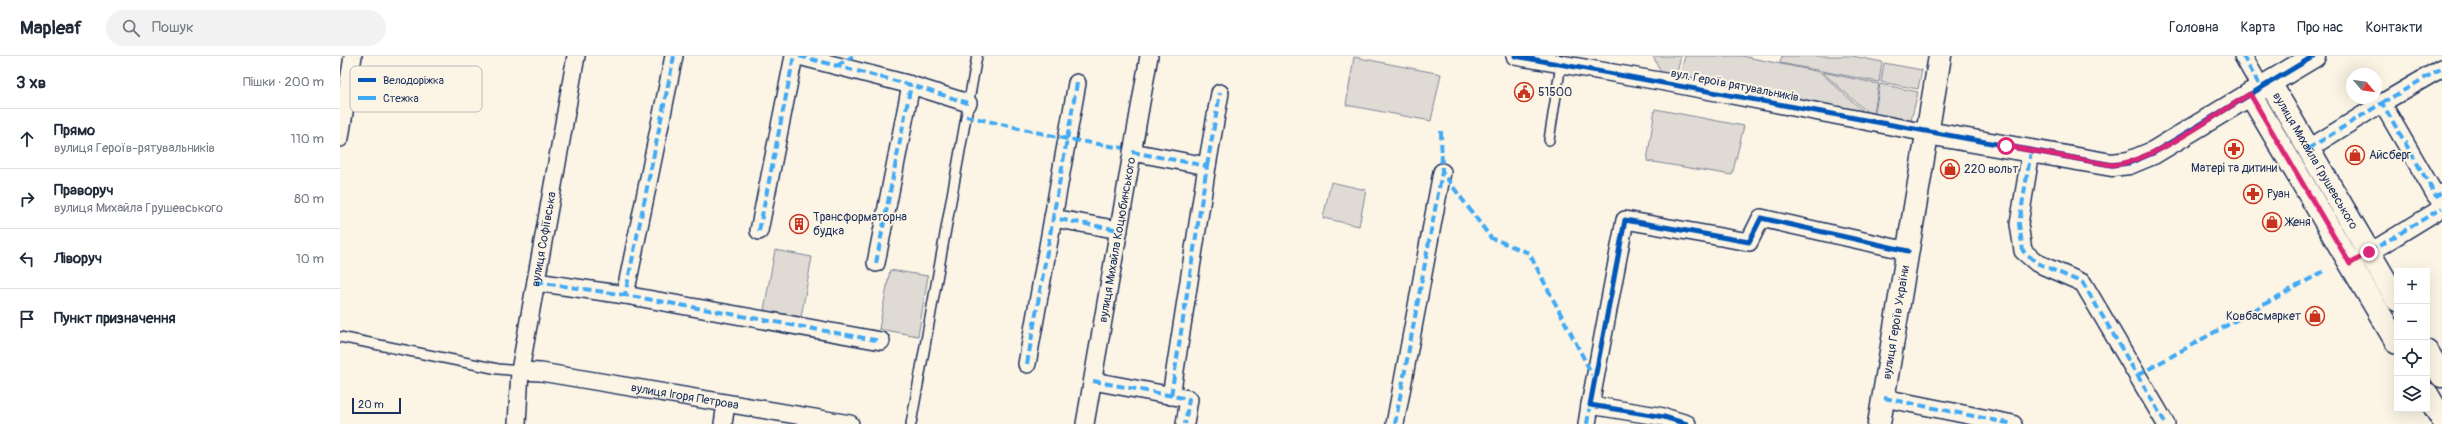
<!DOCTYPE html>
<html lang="uk">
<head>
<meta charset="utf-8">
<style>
  :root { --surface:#fff; --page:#f2f2f3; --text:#1f2937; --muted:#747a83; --line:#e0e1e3 }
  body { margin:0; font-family:Pangolin,sans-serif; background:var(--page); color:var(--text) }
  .controls { position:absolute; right:12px; bottom:12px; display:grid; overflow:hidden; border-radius:0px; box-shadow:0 4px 16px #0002 }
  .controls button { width:36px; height:36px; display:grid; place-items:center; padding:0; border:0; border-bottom:1px solid var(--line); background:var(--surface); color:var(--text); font:20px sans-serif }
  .compass { position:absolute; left:2006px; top:12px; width:36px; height:36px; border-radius:50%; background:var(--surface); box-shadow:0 4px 16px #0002; rotate:119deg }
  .scale { position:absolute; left:12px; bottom:10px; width:49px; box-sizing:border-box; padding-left:4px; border:2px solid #1b2f5e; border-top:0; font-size:11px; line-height:14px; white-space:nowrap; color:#1b2f5e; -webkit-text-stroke:3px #fcf5e5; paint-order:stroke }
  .stop { position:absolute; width:12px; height:12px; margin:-9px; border:3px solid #db2777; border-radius:50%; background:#fff }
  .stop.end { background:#db2777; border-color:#fff; box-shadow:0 1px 4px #0008 }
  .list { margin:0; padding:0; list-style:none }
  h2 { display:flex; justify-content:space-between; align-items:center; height:52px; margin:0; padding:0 16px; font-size:17px }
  h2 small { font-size:13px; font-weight:400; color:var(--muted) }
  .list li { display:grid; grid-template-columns:26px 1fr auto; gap:12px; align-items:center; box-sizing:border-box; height:60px; padding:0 16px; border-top:1px solid var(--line) }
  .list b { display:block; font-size:15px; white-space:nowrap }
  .list p { margin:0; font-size:13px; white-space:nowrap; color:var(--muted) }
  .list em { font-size:13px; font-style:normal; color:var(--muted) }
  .icon { flex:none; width:22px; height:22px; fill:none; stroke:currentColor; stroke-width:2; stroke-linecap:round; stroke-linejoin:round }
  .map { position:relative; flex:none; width:2102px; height:368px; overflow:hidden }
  header { display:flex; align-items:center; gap:24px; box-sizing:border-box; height:56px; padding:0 20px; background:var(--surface); border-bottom:1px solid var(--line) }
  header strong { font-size:19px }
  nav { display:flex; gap:22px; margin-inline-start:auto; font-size:14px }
  .search { width:280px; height:36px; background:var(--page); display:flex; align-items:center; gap:10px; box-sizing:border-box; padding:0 14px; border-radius:22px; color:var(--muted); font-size:15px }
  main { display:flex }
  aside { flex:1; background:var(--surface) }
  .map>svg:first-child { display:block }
  .green { fill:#dfdbd4; stroke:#7d8599 }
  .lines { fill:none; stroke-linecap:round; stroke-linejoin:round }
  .service-casing { stroke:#1b2f5e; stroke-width:12 }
  .minor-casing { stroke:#1b2f5e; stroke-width:20 }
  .tertiary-casing { stroke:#1b2f5e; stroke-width:25 }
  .service { stroke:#fcf5e5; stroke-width:9 }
  .minor { stroke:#fcf5e5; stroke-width:17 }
  .tertiary { stroke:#fcf5e5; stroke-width:22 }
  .quiet { stroke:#3fa9f5; stroke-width:4; stroke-dasharray:8 4; stroke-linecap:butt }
  .cycleway-casing { stroke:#fcf5e5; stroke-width:8 }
  .cycleway { stroke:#0057b8; stroke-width:5 }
  .route { stroke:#db2777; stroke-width:5 }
  .labels { text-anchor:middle; stroke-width:4; stroke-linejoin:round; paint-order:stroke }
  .street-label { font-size:12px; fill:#1b2f5e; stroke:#fcf5e5 }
  .poi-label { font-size:12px; fill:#1b2f5e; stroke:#fcf5e5; text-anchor:start }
  .key { fill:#fcf5e5; stroke:#b8babc; stroke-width:1 }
  .key-label { font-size:11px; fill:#1b2f5e }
</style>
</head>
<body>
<header>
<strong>Mapleaf</strong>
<div class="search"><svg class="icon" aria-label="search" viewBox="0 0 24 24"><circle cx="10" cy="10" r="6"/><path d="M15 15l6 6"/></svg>Пошук</div>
<nav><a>Головна</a><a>Карта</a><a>Про нас</a><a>Контакти</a></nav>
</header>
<main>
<aside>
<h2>3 хв<small>Пішки · 200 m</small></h2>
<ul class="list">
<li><svg class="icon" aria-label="ahead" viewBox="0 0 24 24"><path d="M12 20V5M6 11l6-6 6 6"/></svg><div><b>Прямо</b><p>вулиця Героїв-рятувальників</p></div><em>110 m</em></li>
<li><svg class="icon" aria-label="right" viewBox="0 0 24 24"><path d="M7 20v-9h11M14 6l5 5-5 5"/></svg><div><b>Праворуч</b><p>вулиця Михайла Грушевського</p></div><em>80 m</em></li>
<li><svg class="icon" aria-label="left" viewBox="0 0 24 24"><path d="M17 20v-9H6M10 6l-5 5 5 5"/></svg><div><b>Ліворуч</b></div><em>10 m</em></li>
<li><svg class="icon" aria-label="arrive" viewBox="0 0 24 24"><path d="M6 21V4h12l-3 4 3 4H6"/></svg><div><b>Пункт призначення</b></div></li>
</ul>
</aside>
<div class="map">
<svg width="2102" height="368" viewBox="0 0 2102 368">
  <rect width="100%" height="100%" fill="#fcf5e5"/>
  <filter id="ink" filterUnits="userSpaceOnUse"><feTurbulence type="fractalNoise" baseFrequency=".025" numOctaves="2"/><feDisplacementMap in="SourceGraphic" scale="8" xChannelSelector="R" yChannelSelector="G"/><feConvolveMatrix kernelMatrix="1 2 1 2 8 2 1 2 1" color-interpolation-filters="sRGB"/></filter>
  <g filter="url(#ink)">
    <!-- green -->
    <g class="green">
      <polygon points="1313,0 1341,0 1335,25 1325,24"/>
      <polygon points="1345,0 1402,0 1480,16 1532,63 1338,27"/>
      <polygon points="1442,0 1512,0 1542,6 1539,26 1440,7"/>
      <polygon points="1014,1 1101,18 1091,65 1006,49"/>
      <polygon points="1544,7 1582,14 1578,33 1541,26"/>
      <polygon points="1482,16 1539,28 1533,61"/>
      <polygon points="1540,28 1578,36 1570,69 1534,62"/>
      <polygon points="1315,53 1404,70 1392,119 1307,105"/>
      <polygon points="991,126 1026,134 1019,170 983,162"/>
      <polygon points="435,194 472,201 461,261 424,254"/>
      <polygon points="550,214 588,220 578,280 539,273"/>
    </g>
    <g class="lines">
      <!-- service casing -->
      <g class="service-casing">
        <g id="service">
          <polyline points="1209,84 1221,8"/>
          <polyline points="0,281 158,313 180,315"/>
          <polyline points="571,368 637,0"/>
        </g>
      </g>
      <!-- minor casing -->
      <g class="minor-casing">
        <g id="minor">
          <polyline points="334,0 285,239 541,285"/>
          <polyline points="459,0 571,29 628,47"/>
          <polyline points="1175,0 1325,26 1587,77"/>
          <polyline points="1903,0 1921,32"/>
          <polyline points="737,27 713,162 779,174"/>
          <polyline points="2042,47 2102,12"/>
          <polyline points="0,82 13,0"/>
          <polyline points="1968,93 2042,47 2096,140 2102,137"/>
          <polyline points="1691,95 1679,168 1683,195 1697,207 1743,227 1826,368"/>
          <polyline points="792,96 867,110 831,340"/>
          <polyline points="867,110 880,37"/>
          <polyline points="419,175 454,0"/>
          <polyline points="2019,203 2102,152"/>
          <polyline points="536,207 571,29"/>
          <polyline points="196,226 285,239"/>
          <polyline points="687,308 713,162"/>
          <path id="s1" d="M180,315l21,1 309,52"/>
          <polyline points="753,325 849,343 845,368"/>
          <polyline points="1544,342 1673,368"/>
          <path id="s2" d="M177,368l3,-53 56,-315"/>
          <polyline points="383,368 386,348"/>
          <path id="s3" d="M745,368l64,-368"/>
          <polyline points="1055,368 1102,116"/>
          <polyline points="1247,368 1250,349"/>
          <polyline points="1347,368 1324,361 1250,349 1285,164 1409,186 1421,162 1568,195"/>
        </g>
      </g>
      <!-- tertiary casing -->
      <g class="tertiary-casing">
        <g id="tertiary">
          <path id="s4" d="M1930,27l127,217"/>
          <polyline points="1910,38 2057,287"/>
          <polyline points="1587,77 1772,109 1789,107 1813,97 1974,0"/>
          <polyline points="2087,295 2102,320"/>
          <polyline points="2087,338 2102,363"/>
          <path id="s5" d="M1539,368l61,-368"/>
        </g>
      </g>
      <!-- service -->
      <use href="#service" class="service"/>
      <!-- minor -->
      <use href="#minor" class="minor"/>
      <!-- tertiary -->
      <use href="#tertiary" class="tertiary"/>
      <!-- quiet -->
      <g class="quiet">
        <polyline points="334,0 285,239 541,285"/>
        <polyline points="459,0 571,29 628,47"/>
        <polyline points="1903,0 1921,32"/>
        <polyline points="497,10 513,0"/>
        <polyline points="737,27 713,162 779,174"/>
        <polyline points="2042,47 2102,12"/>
        <polyline points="626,60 727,83 783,92"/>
        <polyline points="1101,75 1102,116 1151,182 1189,197 1254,322"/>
        <polyline points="1968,93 2042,47 2096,140 2102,137"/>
        <polyline points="1691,95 1679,168 1683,195 1697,207 1743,227 1826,368"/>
        <polyline points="792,96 867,110 831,340"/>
        <polyline points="867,110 880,37"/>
        <polyline points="419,175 454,0"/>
        <polyline points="2029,196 2102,152"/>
        <polyline points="536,207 571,29"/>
        <polyline points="196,226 285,239"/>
        <polyline points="687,308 713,162"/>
        <polyline points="1798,319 1984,215"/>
        <polyline points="753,325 849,343 845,368"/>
        <polyline points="1544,342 1673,368"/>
        <polyline points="1055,368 1102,116"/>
        <polyline points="1247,368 1250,349"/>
      </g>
      <!-- cycleway casing -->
      <g class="cycleway-casing">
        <g id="cycleway">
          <polyline points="1175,0 1772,109 1789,107 1813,97 1974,0"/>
          <polyline points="1347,368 1324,361 1250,349 1285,164 1409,186 1421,162 1568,195"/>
        </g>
      </g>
      <!-- cycleway -->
      <use href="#cycleway" class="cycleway"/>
    </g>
  </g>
  <g class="lines" filter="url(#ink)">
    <!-- route -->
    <path class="route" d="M1666,90l106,19c43,-4 99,-48 138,-71l100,170 19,-12"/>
  </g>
  <!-- icons -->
  <defs>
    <g id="civic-ring" transform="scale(1)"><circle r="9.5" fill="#fcf5e5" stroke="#c8321e" stroke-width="1.5"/><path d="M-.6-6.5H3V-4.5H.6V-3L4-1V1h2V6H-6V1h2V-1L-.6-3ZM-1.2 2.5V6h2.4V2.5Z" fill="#c8321e"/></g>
    <g id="pharmacy-ring" transform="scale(1)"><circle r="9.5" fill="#fcf5e5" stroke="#c8321e" stroke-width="1.5"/><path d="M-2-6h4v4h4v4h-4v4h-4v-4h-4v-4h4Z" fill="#c8321e"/></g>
    <g id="shop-ring" transform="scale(1)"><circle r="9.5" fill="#fcf5e5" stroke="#c8321e" stroke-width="1.5"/><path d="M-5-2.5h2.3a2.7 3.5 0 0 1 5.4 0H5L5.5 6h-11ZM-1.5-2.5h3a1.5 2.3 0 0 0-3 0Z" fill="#c8321e"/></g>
    <g id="building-ring" transform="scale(1)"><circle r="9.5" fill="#fcf5e5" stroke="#c8321e" stroke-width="1.5"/><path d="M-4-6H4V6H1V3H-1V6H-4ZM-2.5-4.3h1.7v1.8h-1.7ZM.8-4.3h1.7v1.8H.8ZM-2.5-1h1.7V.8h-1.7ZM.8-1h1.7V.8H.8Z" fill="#c8321e"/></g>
  </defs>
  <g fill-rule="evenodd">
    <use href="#civic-ring" x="1184" y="36"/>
    <use href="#pharmacy-ring" x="1894" y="93"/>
    <use href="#shop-ring" x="2015" y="99"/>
    <use href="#shop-ring" x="1610" y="113"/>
    <use href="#pharmacy-ring" x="1913" y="138"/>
    <use href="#shop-ring" x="1932" y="166"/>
    <use href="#building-ring" x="459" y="168"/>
    <use href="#shop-ring" x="1975" y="260"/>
  </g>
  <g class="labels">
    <!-- street labels -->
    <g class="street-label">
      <text transform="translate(1395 29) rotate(11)" y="4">вул. Героїв рятувальників</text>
      <text dy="4" stroke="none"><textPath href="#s4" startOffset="90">вулиця Михайла Грушевського</textPath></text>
      <text dy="4" stroke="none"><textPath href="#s2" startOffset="187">вулиця Софіївська</textPath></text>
      <text dy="4" stroke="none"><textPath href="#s3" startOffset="187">вулиця Михайла Коцюбинського</textPath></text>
      <text dy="4" stroke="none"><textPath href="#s5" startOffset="103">вулиця Героїв України</textPath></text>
      <text dy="4" stroke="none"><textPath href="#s1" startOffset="167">вулиця Ігоря Петрова</textPath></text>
    </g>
    <!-- poi labels -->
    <g class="poi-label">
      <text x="1198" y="40">51500</text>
      <text x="2029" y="103">Айсберг</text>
      <text x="1894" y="116" text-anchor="middle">Матері та дитини</text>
      <text x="1624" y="117">220 вольт</text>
      <text x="1927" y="142">Руан</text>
      <text x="473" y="165">Трансформаторна<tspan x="473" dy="14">будка</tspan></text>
      <text x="1946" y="170">Женя</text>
      <text x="1961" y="264" text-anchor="end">Ковбасмаркет</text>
    </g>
  </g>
  <!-- legend -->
  <rect x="10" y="10" width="132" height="46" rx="6" class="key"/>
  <rect x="18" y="22" width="18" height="4" fill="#0057b8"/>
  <rect x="18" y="40" width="18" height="4" fill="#3fa9f5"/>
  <g class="key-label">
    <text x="43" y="28">Велодоріжка</text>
    <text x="43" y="46">Стежка</text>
  </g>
</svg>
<div class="controls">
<button>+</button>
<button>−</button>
<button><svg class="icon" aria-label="locate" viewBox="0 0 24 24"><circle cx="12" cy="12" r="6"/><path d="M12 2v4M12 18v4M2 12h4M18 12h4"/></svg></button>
<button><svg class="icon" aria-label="layers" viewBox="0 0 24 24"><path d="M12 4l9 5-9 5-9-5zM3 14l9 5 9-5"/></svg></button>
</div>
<svg class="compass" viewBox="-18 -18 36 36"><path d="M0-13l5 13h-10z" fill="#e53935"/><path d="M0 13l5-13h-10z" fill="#747a83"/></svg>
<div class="scale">20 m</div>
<div class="stop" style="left:1666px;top:90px"></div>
<div class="stop end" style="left:2029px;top:196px"></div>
</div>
</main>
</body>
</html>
